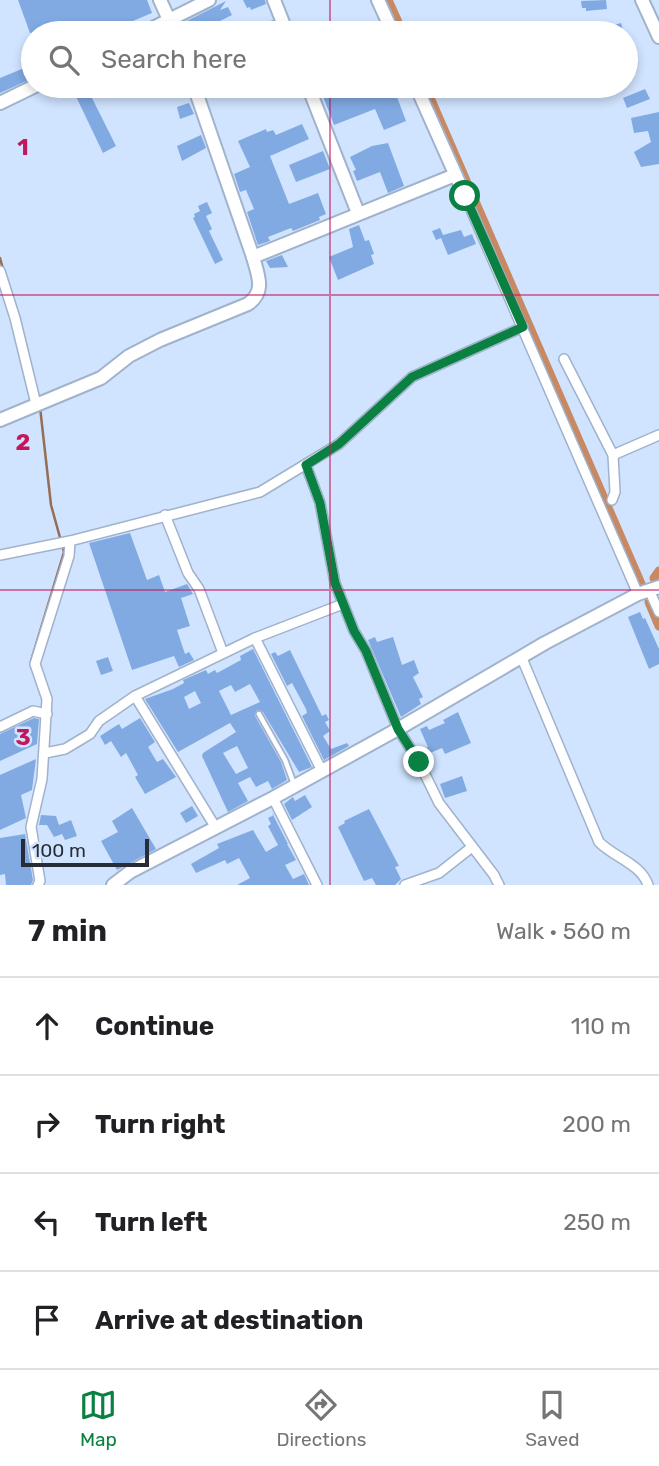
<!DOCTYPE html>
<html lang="en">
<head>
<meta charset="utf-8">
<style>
  :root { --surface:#fff; --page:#f6f6f6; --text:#202124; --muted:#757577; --line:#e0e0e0; --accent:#0b8043 }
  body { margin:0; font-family:Rubik,sans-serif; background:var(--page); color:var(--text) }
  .scale { position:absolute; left:21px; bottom:18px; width:128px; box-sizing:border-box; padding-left:7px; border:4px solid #262d38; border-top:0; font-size:19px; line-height:24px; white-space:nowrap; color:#262d38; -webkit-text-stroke:5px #d0e4ff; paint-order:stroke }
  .stop { position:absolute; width:21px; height:21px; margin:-16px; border:5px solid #0b8043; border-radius:50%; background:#fff }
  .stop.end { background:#0b8043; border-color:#fff; box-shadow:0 2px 7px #0008 }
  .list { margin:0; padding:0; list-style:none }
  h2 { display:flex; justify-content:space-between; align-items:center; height:91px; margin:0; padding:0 28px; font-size:30px }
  h2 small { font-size:23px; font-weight:400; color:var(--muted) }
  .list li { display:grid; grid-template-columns:46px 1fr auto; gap:21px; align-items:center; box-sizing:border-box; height:98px; padding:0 28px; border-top:2px solid var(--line) }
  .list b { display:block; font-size:26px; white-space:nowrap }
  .list em { font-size:23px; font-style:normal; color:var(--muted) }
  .icon { flex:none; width:38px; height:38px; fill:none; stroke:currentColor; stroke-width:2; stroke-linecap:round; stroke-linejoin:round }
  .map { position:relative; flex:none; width:659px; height:885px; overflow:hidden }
  .search { position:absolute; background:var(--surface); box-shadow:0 4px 10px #0003; left:21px; right:21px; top:21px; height:77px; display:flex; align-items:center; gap:18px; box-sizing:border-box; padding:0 24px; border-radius:38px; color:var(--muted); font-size:26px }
  .sheet { height:483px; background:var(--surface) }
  nav { display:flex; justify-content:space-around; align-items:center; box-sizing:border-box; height:98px; border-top:2px solid var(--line); background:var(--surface); font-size:19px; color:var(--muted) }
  nav a { display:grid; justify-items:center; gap:4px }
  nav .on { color:var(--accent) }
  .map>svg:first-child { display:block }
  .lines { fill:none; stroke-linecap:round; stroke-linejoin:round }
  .stream { stroke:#976d55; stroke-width:2.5 }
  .canal { stroke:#c88862; stroke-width:9 }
  .building { fill:#81aae3; fill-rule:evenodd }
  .lane-casing { stroke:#a0b2cc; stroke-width:8 }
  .street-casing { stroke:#a0b2cc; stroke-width:12 }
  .secondary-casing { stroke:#a0b2cc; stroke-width:16 }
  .lane { stroke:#fff; stroke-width:4.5 }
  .street { stroke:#fff; stroke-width:9 }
  .secondary { stroke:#fff; stroke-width:12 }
  .route { stroke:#0b8043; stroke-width:9 }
  .grid { fill:none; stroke:#c2185b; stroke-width:2; stroke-opacity:0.55 }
  .grid-label { font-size:23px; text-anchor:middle; font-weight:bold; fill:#c2185b; stroke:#d0e4ff; stroke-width:5; stroke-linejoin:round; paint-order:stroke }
</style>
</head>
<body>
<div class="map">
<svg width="659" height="885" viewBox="0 0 659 885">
  <rect width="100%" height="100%" fill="#d0e4ff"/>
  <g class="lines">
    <!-- stream -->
    <g class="stream">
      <polyline points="0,258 3,269"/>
      <polyline points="19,318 27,349"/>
      <polyline points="32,666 31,661 64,552 51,505 40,407"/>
    </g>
    <!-- canal -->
    <g class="canal">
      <polyline points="388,0 403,33"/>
      <polyline points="425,86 642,586"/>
      <polyline points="654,578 659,571"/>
      <polyline points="649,602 659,626"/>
    </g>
  </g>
  <!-- building -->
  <g class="building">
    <polygon points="18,0 147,0 152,13 104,33 30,33"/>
    <polygon points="243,0 265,0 266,4 251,10 250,7 247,8"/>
    <polygon points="606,0 607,9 586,11 586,8 582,8 581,1"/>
    <polygon points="226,1 220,10 228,7 232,15 196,33 186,33 181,24"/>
    <polygon points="273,20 278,33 240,33"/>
    <polygon points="499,22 501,31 450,33 476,23 477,26"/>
    <polygon points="621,23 624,33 592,33 592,32"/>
    <polygon points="29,66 33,78 0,93 0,78"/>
    <polygon points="71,86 86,86 116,146 103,153"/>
    <polygon points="319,86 406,86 408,92 397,97 406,121 384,130 375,109 334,125"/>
    <polygon points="645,89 650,99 627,108 623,98"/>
    <polygon points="189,103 194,114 180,119 177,107"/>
    <polygon points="659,112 659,164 641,167 634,152 651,142 648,131 634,133 631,118"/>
    <polygon points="302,124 309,139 270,156 289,204 318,193 326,214 319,217 320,220 293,231 291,228 268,237 270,241 258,245 247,212 254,209 246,190 240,192 234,174 250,167 238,141 266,129 267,132 273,130 276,135"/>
    <polygon points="201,135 206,148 182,161 177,146"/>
    <polygon points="388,143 404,186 388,193 380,172 357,181 353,171 356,170 350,157 372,146"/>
    <polygon points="323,151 330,169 296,182 289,165"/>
    <polygon points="207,202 212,213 206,216 212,229 209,231 223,260 215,264 193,218 195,217 194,214 200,211 198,206"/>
    <polygon points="359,225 365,241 369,240 374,254 371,255 374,264 338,280 329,257 353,247 349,229"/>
    <polygon points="440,228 443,235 461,230 464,237 472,234 476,244 448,255 441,238 436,240 432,231"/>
    <polygon points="282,255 288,267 270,268 266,261"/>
    <polygon points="130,533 147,580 159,575 165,592 187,584 193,594 181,598 190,626 177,630 185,654 189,652 194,660 179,667 174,656 132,670 89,543"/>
    <polygon points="640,612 643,619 645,618 659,649 659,664 649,669 628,617"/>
    <polygon points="375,637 377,642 393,637 402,665 414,660 419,673 413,677 423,697 419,699 421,704 401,717 368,640"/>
    <path d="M253,649l59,118 -13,5 -36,-60 -6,-2 -2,6 26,46 6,18 -15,9 -4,-8 -12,6 -6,-10 -12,6 10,18 -20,11 -26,-56 1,-3 33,-21 -6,-9 -52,29 -33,-53 28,-10 11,-6 -1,-3 23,-10 2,4 7,-4 2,3 24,-13 -1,-4zM250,684l10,18 -29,13 -12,-24 12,-6 4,7zM195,691l6,12 -12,6 -5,-12zM237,746l11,22 -12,6 -13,-21z"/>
    <polygon points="290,650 322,716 326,714 329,720 325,722 330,731 323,736 331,749 347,743 349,746 324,760 302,716 307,713 306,709 292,683 287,686 271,654 275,652 278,656"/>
    <polygon points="108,657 113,671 101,675 96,661"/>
    <polygon points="458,712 471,743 445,754 442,748 423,756 420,750 428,747 420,729 427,726 429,730 445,723 443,720"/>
    <polygon points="34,718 39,719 37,744 0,761 0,734"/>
    <polygon points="140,718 155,742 148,747 157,762 163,759 176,777 145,794 135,777 138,775 126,753 121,757 111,741 105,745 100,736 119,724 122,729"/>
    <polygon points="36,759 32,790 21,795 26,818 0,830 0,775"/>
    <polygon points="462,776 467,791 445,798 440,784"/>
    <polygon points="305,795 312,807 292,820 284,804 293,797 295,801"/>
    <polygon points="192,806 198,816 186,823 180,813"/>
    <polygon points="132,808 156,849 117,870 101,841 118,832 112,821"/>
    <polygon points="369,809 399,866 395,867 401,879 395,885 376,885 372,878 364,881 338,827 345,823 344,821"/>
    <polygon points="272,813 288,844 287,844 296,860 285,865 293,879 304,874 309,885 237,885 250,878 239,858 227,864 225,860 196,873 191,864 219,848 217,844 253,830 266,852 278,845 268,826 271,824 268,818 274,815"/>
    <polygon points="41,815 56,816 59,825 71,820 77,836 65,840 62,834 54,837 47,825 39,825"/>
    <polygon points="25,834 33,880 31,885 6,885 5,874 0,875 0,838"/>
  </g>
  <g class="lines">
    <!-- lane casing -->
    <g class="lane-casing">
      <polyline id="lane" points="259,714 285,760 294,784"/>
    </g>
    <!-- street casing -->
    <g class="street-casing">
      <g id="street">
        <polyline points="465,196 638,594"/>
        <polyline points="0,271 15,318 36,404"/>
        <polyline points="564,359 613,455 615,492 612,500"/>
        <polyline points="613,455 659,435"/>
        <polyline points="306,465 320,503 335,583 354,631 366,651 398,729 419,762 439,803 494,875 499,885"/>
        <polyline points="165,515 188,573 199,589 223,653"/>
        <polyline points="0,555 70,541 260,492 339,444 412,377 523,327"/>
        <polyline points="649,590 659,612"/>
        <polyline points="255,638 343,604"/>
        <path d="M521,656l78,186c16,16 42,22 49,43"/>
        <polyline points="135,696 216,828"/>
        <polyline points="0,727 33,711 47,714"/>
        <polyline points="45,753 65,749 90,734 99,721 135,696 255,638 322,771"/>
        <polyline points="273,798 317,885"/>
        <polyline points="38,885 40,881 31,827 42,779 47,699 35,664 69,556 70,541"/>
        <polyline points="405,885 439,873 472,847"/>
      </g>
    </g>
    <!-- secondary casing -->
    <g class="secondary-casing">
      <g id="secondary">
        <polyline points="160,0 175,33"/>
        <polyline points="274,0 287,33"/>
        <polyline points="378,0 393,33"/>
        <polyline points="642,0 659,37"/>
        <polyline points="143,33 209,0"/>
        <polyline points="308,86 358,213"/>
        <polyline points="416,86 465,196"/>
        <polyline points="0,103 35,86"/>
        <polyline points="253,257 455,175"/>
        <path d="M0,420l101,-42 28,-22 31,-16 88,-36c18,-13 10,-28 5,-47l-59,-171"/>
        <polyline points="113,885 130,872 273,798 398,729 545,643 638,594 659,587"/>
      </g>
    </g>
    <!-- lane -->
    <use href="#lane" class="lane"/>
    <!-- street -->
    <use href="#street" class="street"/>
    <!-- secondary -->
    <use href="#secondary" class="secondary"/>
  </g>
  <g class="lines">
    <!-- route -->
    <polyline class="route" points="419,762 398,729 366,651 354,631 335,583 320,503 306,465 339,444 412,377 523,327 465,196"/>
  </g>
  <!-- grid -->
  <path class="grid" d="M330,0v33M330,86v799M0,295h659M0,590h659"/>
  <g class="grid-label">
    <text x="23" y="155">1</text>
    <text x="23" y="450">2</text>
    <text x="23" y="745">3</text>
  </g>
</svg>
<div class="scale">100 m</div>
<div class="stop" style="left:465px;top:196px"></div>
<div class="stop end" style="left:419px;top:762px"></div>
<div class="search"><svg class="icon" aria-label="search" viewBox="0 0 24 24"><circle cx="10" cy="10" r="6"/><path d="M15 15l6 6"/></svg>Search here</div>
</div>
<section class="sheet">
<h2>7 min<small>Walk · 560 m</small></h2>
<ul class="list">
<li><svg class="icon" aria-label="ahead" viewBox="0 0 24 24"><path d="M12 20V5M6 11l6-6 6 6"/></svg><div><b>Continue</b></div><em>110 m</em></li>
<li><svg class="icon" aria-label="right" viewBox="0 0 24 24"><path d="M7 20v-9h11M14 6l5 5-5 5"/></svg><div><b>Turn right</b></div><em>200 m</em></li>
<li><svg class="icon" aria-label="left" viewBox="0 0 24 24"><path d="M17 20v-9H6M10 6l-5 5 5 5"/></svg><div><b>Turn left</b></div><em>250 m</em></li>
<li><svg class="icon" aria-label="arrive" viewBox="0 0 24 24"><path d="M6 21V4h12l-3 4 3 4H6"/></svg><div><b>Arrive at destination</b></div></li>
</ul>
</section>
<nav>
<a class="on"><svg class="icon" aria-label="map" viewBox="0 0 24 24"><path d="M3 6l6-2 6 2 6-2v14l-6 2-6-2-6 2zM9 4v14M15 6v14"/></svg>Map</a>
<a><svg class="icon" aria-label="directions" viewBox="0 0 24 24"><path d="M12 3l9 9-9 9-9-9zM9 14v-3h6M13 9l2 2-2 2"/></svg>Directions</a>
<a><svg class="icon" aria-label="saved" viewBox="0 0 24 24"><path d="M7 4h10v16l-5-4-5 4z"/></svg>Saved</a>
</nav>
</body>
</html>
